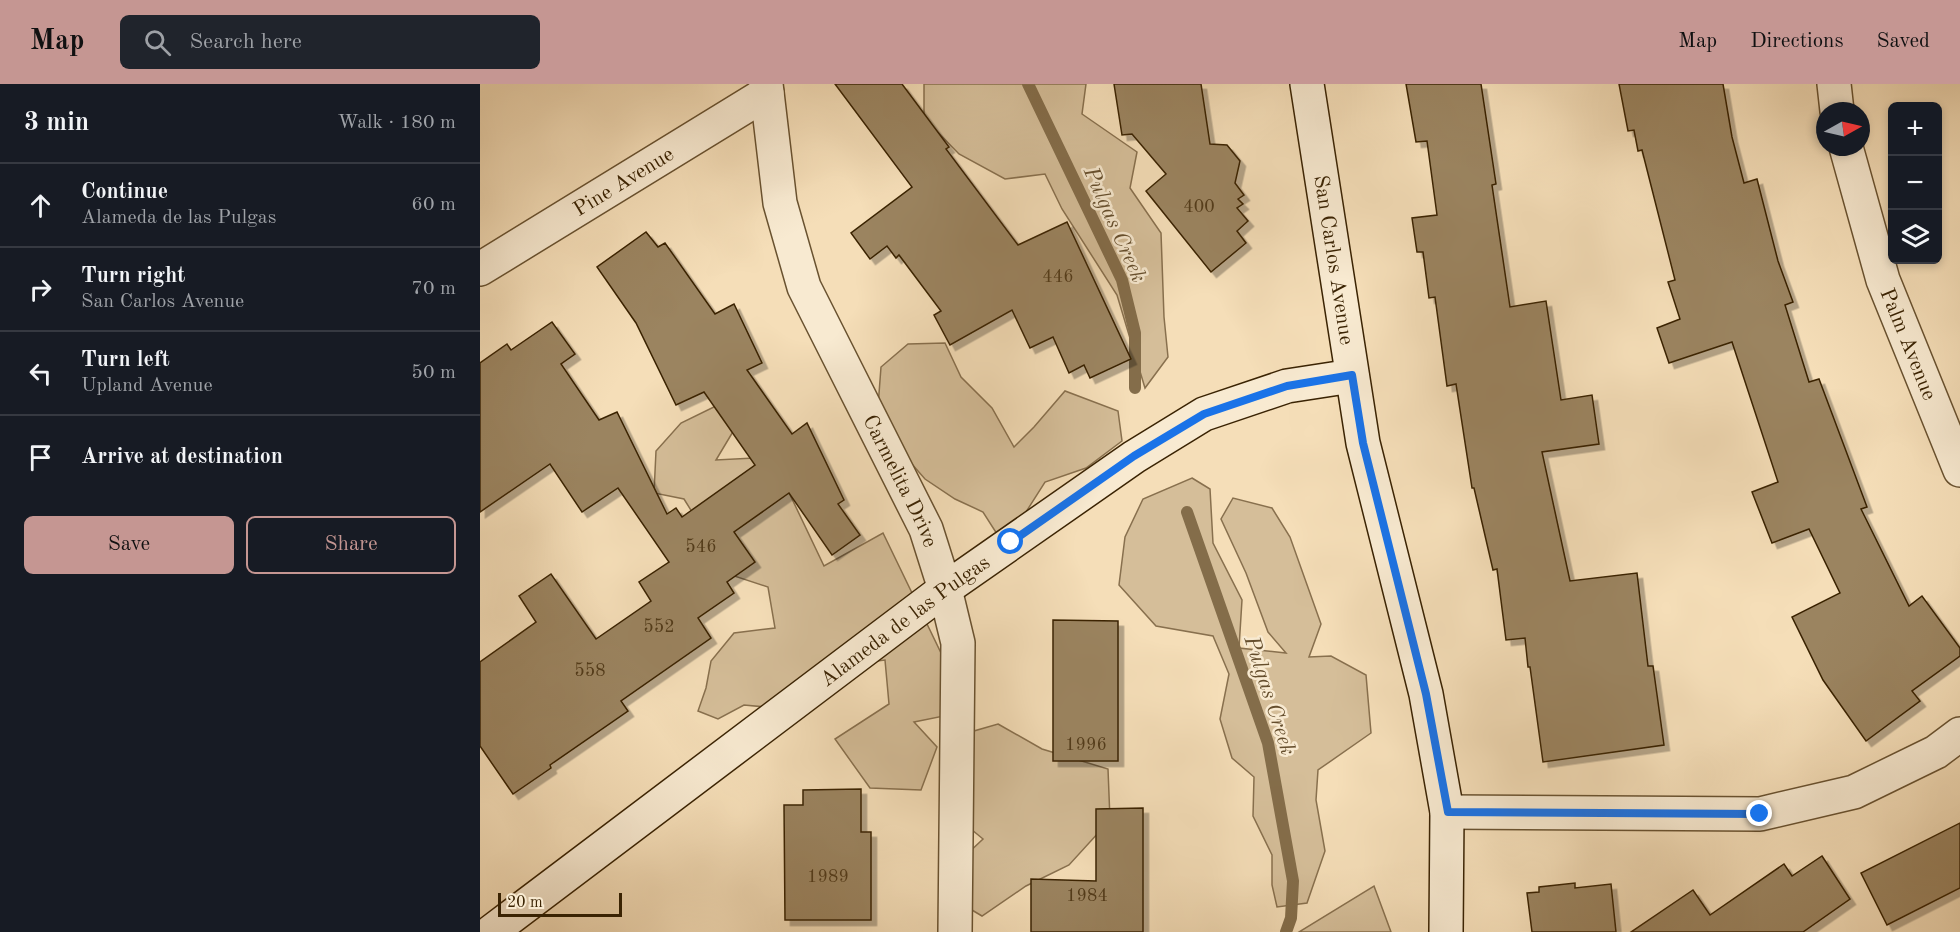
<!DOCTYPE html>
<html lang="en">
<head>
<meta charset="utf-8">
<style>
  :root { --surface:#171b24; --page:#20242c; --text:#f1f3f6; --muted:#9ea1a6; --line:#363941; --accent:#c59692 }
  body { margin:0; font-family:"Old Standard TT",serif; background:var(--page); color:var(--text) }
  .controls { position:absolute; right:18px; top:18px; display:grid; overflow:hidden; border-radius:9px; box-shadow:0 3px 9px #0003 }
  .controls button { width:54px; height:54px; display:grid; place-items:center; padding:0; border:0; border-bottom:2px solid var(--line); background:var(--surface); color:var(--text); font:30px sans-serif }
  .compass { position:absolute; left:1336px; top:18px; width:54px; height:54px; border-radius:50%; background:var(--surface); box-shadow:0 3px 9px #0003; rotate:82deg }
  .scale { position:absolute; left:18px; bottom:15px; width:124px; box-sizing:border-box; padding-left:6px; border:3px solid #3a2303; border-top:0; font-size:16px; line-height:21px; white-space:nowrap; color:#3a2303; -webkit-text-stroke:4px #f8ead1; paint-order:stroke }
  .stop { position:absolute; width:18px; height:18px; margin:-14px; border:4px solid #1a73e8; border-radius:50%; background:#fff }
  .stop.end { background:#1a73e8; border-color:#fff; box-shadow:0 2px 6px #0008 }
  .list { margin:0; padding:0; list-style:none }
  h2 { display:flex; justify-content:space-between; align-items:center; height:78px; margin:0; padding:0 24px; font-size:26px }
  h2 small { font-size:20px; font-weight:400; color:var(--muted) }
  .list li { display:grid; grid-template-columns:39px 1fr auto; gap:18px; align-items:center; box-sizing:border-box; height:84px; padding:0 24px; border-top:2px solid var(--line) }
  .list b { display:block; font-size:22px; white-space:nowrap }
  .list p { margin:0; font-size:20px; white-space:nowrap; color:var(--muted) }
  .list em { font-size:20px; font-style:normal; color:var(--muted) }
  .actions { display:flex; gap:12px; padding:18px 24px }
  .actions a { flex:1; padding:14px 0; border:2px solid var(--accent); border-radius:9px; text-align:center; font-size:21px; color:var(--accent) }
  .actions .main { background:var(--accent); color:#111 }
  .icon { flex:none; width:33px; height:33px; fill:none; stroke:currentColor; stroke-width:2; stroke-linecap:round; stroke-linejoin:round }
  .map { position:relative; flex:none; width:1480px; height:848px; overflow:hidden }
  header { display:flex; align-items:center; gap:36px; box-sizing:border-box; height:84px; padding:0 30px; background:var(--accent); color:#111 }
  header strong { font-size:28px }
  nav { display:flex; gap:33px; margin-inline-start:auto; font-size:21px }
  .search { width:420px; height:54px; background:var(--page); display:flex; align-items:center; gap:15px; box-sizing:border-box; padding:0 21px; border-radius:9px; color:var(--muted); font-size:22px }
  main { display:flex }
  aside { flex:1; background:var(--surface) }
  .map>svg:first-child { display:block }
  .green { fill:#d5be99; stroke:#88704e; stroke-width:1.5 }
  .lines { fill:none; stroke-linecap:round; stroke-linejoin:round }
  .stream { stroke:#846d4a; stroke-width:12 }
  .building { fill:#9b8461; stroke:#3a2303; stroke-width:1.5; filter:url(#shadow) }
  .minor-casing { stroke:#695230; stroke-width:36 }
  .secondary-casing { stroke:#3a2303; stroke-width:36 }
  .minor { stroke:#f8ead1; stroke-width:33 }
  .secondary { stroke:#f8ead1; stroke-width:33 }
  .route { stroke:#1a73e8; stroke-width:8 }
  .labels { text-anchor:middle; stroke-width:5; stroke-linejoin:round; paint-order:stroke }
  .number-label { font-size:18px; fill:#523b1a }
  .street-label { font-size:21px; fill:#3a2303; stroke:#f8ead1 }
  .water-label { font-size:22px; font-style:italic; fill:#654e2d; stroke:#f8ead1 }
</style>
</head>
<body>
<header>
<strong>Map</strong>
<div class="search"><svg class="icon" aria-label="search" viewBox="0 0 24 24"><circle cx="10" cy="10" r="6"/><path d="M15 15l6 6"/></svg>Search here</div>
<nav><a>Map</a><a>Directions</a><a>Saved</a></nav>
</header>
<main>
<aside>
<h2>3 min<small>Walk · 180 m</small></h2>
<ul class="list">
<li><svg class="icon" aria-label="ahead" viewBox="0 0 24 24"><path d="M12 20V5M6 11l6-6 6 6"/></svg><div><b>Continue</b><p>Alameda de las Pulgas</p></div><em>60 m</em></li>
<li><svg class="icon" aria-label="right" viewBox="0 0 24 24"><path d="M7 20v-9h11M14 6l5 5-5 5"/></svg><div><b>Turn right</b><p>San Carlos Avenue</p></div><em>70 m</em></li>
<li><svg class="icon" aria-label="left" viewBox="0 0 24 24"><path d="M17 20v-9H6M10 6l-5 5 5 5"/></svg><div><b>Turn left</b><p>Upland Avenue</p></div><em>50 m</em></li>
<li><svg class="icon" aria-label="arrive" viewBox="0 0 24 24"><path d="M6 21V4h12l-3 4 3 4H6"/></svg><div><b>Arrive at destination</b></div></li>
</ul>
<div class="actions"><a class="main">Save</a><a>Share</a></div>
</aside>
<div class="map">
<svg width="1480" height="848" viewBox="0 0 1480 848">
  <defs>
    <filter id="shadow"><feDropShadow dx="5.5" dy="5.5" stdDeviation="0" flood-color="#0004"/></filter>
  </defs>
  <rect width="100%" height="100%" fill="#f5deb8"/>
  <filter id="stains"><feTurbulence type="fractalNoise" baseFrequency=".00333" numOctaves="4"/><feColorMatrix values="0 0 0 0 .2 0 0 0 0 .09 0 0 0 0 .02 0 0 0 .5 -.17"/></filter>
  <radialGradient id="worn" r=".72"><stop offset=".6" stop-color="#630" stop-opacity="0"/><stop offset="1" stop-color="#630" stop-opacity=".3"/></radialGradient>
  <!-- green -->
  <g class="green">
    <polygon points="444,0 606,0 602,30 657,68 650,104 681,149 684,233 688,273 665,304 637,211 582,125 565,90 525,95 479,70 444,34"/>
    <polygon points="465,259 481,293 512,324 534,363 554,343 585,307 638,327 642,357 606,384 565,398 539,439 517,450 503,428 475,415 445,395 409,354 398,323 401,283 428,260"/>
    <polygon points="242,319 257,341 236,376 292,373 344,482 403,449 461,569 464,632 434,638 457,663 441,706 390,704 355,655 409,620 405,576 348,583 296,624 264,621 238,635 218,627 226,604 231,577 254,549 295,544 288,503 236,486 227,452 204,415 174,409 176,367 201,339"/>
    <polygon points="712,394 730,405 733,459 762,516 759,564 806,569 788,548 766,489 741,435 753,414 792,424 810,453 841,540 829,573 851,572 886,591 891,649 838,686 836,716 845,767 827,819 797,823 792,801 792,771 773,732 774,693 752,674 740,635 749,590 733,552 676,542 639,501 645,453 663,415"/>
    <polygon points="518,640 562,665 628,685 630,736 589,781 546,802 502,832 470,813 469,787 503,755 469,727 467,693 494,647"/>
    <polygon points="894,802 911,848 819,848"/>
  </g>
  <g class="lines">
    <!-- stream -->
    <g class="stream">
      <polyline points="548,0 642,196 655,249 655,304"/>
      <polyline points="707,428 788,659 813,797 811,834 806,848"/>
    </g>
  </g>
  <!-- building -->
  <g class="building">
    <polygon points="355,0 422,0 469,63 466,65 538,161 587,138 651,275 610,294 604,281 589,289 573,253 550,264 532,226 470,261 454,231 461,227 419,171 416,174 407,162 390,175 371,149 432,103"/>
    <polygon points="634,0 721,0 730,60 747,61 760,77 755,99 764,111 758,115 763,120 757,124 768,137 757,147 766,159 731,188 666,107 686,90 652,50 642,51"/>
    <polygon points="926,0 1001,0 1016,100 1012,101 1030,223 1066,217 1081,316 1112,311 1119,360 1062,368 1090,497 1157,489 1168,582 1173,582 1184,661 1063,678 1050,583 1048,583 1045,554 1026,556 1017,485 1013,486 994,404 992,404 976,300 967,302 955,213 949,214 943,168 937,168 932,134 957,131 947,57 936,58"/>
    <polygon points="1139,0 1243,0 1252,53 1264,99 1277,95 1298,177 1313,218 1305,221 1329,298 1339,295 1387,423 1381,425 1429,522 1442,512 1480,564 1480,572 1432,607 1440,617 1386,657 1343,596 1312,533 1360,509 1329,445 1292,459 1272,408 1298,398 1252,258 1189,279 1177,244 1200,235 1188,198 1195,196 1162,66 1158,67 1154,46 1148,47"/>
    <polygon points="166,148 178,163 185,159 235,230 254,220 282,279 267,286 312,350 327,339 364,416 358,420 380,451 352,471 309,409 254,448 275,478 247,498 254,509 218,534 231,554 141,617 148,627 70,681 71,684 33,710 0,662 0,578 56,538 39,512 71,490 116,555 171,517 159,498 189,478 138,404 102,428 70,380 0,428 0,279 27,260 31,266 72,238 95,270 81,280 119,336 137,328 187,430 196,424 202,433 275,381 224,308 196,321 156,239 117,183"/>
    <polygon points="573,536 638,537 638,677 573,677"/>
    <polygon points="381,705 381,748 391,748 391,836 305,836 304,721 323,721 323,706"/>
    <polygon points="663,724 663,848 551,848 551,795 616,797 616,725"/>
    <polygon points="1480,739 1480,804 1407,841 1381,789"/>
    <polygon points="1342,772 1370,815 1323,848 1151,848 1213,806 1230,831 1304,780 1312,792"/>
    <polygon points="1095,799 1095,804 1131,800 1136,848 1052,848 1047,809 1059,808 1059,803"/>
  </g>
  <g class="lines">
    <!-- minor casing -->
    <g class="minor-casing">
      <g id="minor">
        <path id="s1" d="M286,0l14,119 24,84 122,242 19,60 13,54 -3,289"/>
        <polyline points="1354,0 1357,27"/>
        <path id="s2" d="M1366,63l37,133 77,190"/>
        <path id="s3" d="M0,185l287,-176"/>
        <polyline points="967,728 1280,730 1374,708 1456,668 1480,650"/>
      </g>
    </g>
    <!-- secondary casing -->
    <g class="secondary-casing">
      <g id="secondary">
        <path id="s4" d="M827,0l56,359 63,251 21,118 -1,120"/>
        <path id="s5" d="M11,848l454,-343 189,-132 70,-43 83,-28 65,-10"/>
      </g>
    </g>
    <!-- minor -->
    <use href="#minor" class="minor"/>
    <!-- secondary -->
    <use href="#secondary" class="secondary"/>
  </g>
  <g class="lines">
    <!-- route -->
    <polyline class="route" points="531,458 654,372 724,330 807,302 872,291 883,359 946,610 968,728 1280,730"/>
  </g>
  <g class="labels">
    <!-- number labels -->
    <g class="number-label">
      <text x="719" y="128">400</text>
      <text x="578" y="198">446</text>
      <text x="221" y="468">546</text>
      <text x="179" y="548">552</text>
      <text x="110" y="592">558</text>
      <text x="606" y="666">1996</text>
      <text x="348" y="798">1989</text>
      <text x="607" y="817">1984</text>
    </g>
    <!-- street labels -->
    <g class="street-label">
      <text dy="7" stroke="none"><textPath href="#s3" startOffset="168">Pine Avenue</textPath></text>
      <text dy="7" stroke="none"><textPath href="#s4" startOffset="178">San Carlos Avenue</textPath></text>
      <text dy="7" stroke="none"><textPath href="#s2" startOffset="207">Palm Avenue</textPath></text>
      <text dy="7" stroke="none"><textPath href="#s1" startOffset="424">Carmelita Drive</textPath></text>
      <text dy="7" stroke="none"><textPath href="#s5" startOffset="518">Alameda de las Pulgas</textPath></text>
    </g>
    <!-- water labels -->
    <g class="water-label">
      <text transform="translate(636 140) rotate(66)" y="8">Pulgas Creek</text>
      <text transform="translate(791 611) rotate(72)" y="8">Pulgas Creek</text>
    </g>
  </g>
  <rect width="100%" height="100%" filter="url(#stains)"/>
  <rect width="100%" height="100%" fill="url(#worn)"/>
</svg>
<div class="controls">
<button>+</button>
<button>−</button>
<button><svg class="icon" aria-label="layers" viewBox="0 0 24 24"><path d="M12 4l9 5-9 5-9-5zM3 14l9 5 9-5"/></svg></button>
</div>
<svg class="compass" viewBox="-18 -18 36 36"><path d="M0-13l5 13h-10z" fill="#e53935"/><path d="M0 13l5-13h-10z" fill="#9ea1a6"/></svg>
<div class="scale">20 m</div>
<div class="stop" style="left:531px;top:458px"></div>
<div class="stop end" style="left:1280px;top:730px"></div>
</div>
</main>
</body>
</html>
